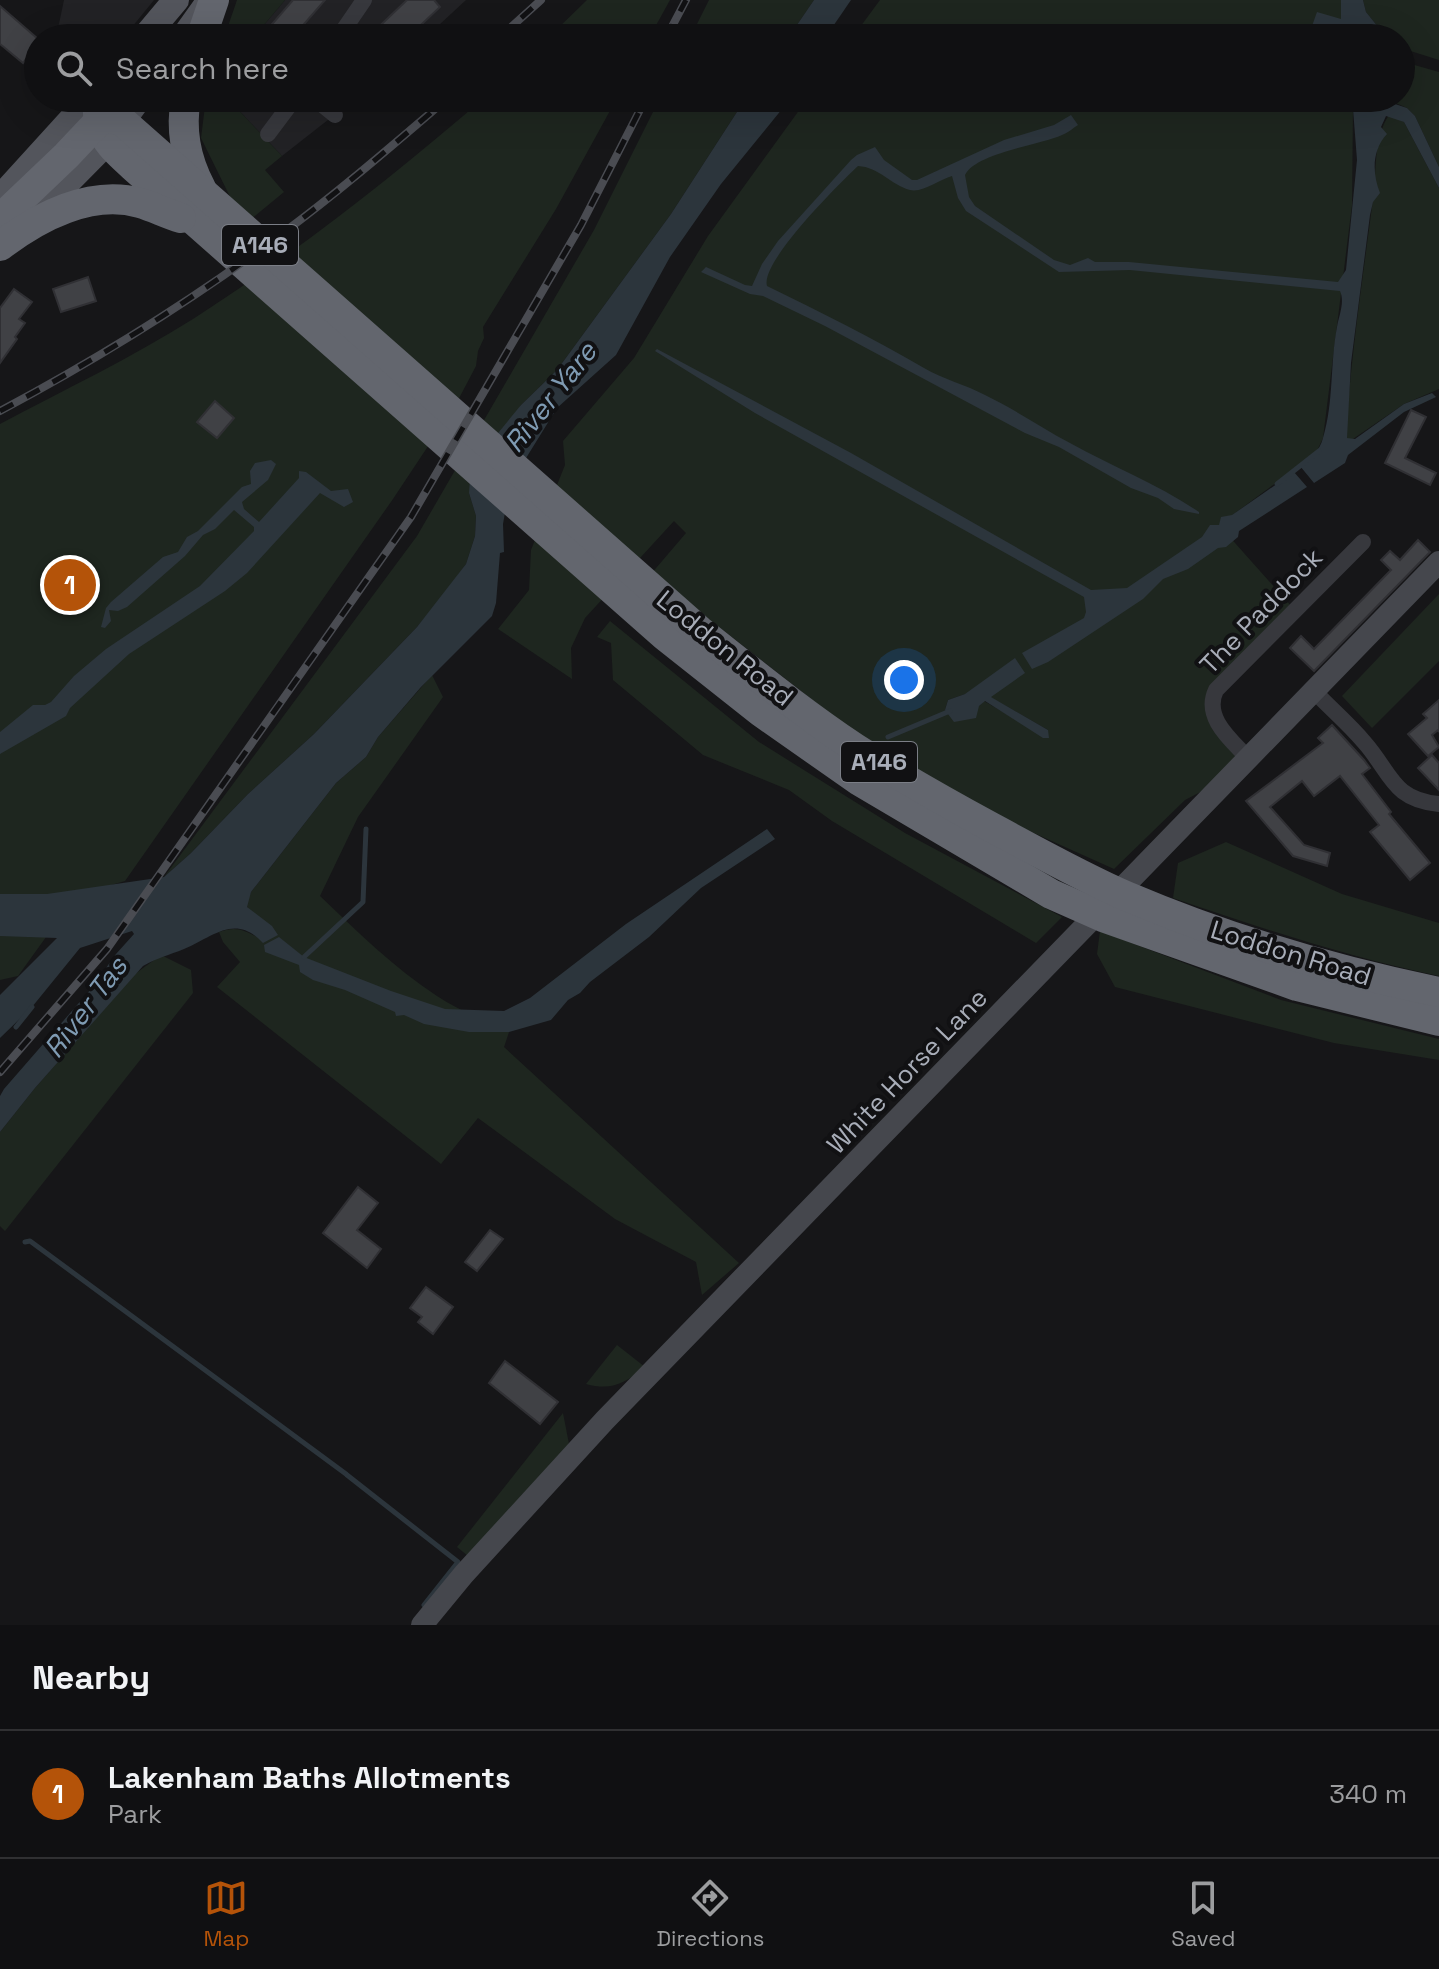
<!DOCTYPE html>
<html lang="en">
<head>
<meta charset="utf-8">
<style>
  :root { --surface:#101012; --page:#19191b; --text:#f1f3f6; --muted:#9c9d9f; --line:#303032; --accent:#b45309 }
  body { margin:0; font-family:"Space Grotesk",sans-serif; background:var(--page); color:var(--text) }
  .you { position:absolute; left:904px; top:680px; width:28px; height:28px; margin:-20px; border:6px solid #fff; border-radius:50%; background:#1a73e8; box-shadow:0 0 0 12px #1a73e833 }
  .badge { display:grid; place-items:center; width:52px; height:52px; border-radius:50%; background:var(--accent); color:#fff; font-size:26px; font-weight:700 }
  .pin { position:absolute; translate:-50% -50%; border:4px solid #fff; box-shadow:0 2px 8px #0006 }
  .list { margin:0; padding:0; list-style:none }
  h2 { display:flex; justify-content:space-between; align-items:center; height:104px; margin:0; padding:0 32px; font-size:34px }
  h2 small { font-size:26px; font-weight:400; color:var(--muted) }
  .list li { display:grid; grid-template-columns:52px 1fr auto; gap:24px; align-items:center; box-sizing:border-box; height:128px; padding:0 32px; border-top:2px solid var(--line) }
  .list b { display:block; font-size:30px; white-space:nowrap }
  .list p { margin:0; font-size:26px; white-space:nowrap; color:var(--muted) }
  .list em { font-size:26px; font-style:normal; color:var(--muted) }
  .icon { flex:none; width:44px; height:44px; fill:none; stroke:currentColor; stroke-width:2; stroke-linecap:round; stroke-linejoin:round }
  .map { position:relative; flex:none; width:1439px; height:1625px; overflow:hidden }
  .search { position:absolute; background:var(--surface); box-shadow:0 8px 32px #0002; left:24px; right:24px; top:24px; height:88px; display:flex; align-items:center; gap:20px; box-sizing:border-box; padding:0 28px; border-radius:44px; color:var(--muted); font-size:30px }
  .sheet { height:232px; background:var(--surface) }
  nav { display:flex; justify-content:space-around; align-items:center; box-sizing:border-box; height:112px; border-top:2px solid var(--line); background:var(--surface); font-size:22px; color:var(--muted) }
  nav a { display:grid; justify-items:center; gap:4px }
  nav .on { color:var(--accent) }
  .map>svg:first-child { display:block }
  .built { fill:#222225 }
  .green { fill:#1e261f; fill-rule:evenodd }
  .water { fill:#2c353c }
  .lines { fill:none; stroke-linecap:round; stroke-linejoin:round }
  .stream { stroke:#2c353c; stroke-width:5 }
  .building { fill:#404145; stroke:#303034; stroke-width:2 }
  .street { stroke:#37383d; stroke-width:16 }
  .secondary { stroke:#45474d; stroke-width:22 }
  .primary { stroke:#53555c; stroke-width:26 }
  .highway { stroke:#63666e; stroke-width:30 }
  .rail-casing { stroke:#4a4c52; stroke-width:8 }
  .rail { stroke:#111113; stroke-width:5; stroke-dasharray:15; stroke-linecap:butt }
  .labels { text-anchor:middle; stroke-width:8; stroke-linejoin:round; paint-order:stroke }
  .shield { fill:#111113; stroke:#7b7e86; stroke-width:2 }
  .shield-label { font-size:24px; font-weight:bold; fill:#a8adb8 }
  .street-label { font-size:26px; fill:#a8adb8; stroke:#111113 }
  .water-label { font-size:28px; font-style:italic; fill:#7f9bb3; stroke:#111113 }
</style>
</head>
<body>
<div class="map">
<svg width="1439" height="1625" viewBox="0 0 1439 1625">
  <rect width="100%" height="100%" fill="#161618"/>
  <!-- built -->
  <g class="built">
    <polygon points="64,0 154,0 123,38 56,38"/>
    <polygon points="285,0 466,0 425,38 253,38"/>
    <polygon points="227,98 356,98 282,156"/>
  </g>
  <!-- green -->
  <g class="green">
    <polygon points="237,0 285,0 253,38 224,38"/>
    <polygon points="587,0 670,0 649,38 548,38"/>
    <polygon points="709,0 814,0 788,38 690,38"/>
    <polygon points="880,0 1341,0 1343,38 852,38"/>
    <polygon points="1363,0 1439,0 1439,60 1401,48 1401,38 1387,38 1366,12"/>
    <polygon points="1404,62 1439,72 1439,167 1415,116 1407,108 1389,100 1401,98 1401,63"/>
    <polygon points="206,98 227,98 282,156 265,170 284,192 244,225 201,138"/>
    <path d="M484,98h133l-61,111 -73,118 1,11 -6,13 -2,15 -20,38 -63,95 -268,382 -38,11 -28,27 -41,57 -18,4v-556c64,-34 131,-66 193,-105 104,-67 197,-140 291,-221z"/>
    <polygon points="660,98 746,98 671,214 557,370 521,405 469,493 476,516 475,536 466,564 446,592 417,627 314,734 248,794 191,853 164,877 417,536 594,230"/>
    <path d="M808,98h533l12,11 -1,96 -29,233 -7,15 -97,72 73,82 -84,84 32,63 -28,32 -27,14 -71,69 -120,-54 -139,-82 -204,-159 35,-41 -12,-12 -89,97 -14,30 1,31 -74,-50 31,-39 2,-40 34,-85 -2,-24 71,-83 74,-122zM965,694l25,3 58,33 -4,6 -60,-35 -5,5 -34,4 3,-10z"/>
    <path d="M1389,115l15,7 35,66v201l-35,15 -54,37 -3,-3 -1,-5c5,-79 17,-156 27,-234 4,-29 0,-60 16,-84z"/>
    <polygon points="1439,594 1439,661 1372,728 1342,696"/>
    <polygon points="610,621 759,742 905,833 1062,917 1036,943 832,821 789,790 703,755 613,680 611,643 597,637"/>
    <path d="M432,675l11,22 -85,120 -38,79c37,35 74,72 117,100 23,15 48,25 72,36l-5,15 235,216 -37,32 -6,-33 -81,-43 -137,-101 -37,46 -224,-177 23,-25 -17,-20 -4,-10c19,-7 26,-1 42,7l-15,-35 5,-12 85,-109 30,-26 12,-20z"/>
    <path d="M1226,842l116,52 97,29v53c-91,-19 -178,-48 -266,-78l5,-35z"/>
    <polygon points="1100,931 1281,1000 1439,1039 1439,1060 1334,1043 1115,987 1097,954"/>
    <polygon points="161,955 191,970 193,993 5,1231 0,1226 0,1132 35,1088 135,974"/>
    <path d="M617,1345l28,22c-20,16 -33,24 -59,17z"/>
    <polygon points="563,1413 570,1449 468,1556 457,1547"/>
  </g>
  <!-- water -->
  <g class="water">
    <polygon points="814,0 851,0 825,38 788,38"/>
    <polygon points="1341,0 1363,0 1366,12 1387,38 1343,38 1312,26 1317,12 1341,19"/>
    <path d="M746,98h45l-70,86 -51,73 -54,98 -59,53 -47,76 -7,40 1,28 -4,1 -4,50 -4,13 -71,71 -43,50 -12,20 -30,26 -85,109 -4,15 25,19 6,9 -15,8c-28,-30 -50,-6 -79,6 -15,6 -27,9 -41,17l-108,122 -35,44v-36l4,-7 87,-100 25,-35 18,-20 -2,-3 -52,17 -48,59 -32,31v-43l57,-57 -57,-2v-42h47l117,-17 27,-24 57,-59 66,-60 103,-107 49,-63 9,-28 1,-20 -7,-23 2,-27 50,-61 36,-35 114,-156z"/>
    <path d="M1341,98h48l3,5 15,5 8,8 24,51v21l-35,-66 -18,-6 -5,11 6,7c-15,16 -15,39 -7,59l-7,9 -3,13 -19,148 -4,75 8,1 49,-35 28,-11 4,4 -32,15 -56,43 -3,8 -31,20 -14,-17c10,-8 20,-15 23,-28 11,-36 7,-75 14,-111 2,-12 8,-25 3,-36l-210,-21 -71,2 -93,-61 -8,-13 -6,-22c-12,3 -29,17 -42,14 -19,-5 -31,-23 -52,-24 -19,18 -98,96 -91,120 53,26 106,52 157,82 19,11 42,17 61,27 29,14 57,33 85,48 43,24 88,41 129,69v2l-25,-5 -16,-11 -27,-10 -72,-41 -34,-14 -200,-107 -62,-30 -13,-2 -49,-22 5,-5 39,18 7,1 10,-22 16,-23 73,-81 6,-5 18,-8 9,13 28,20h5l87,-40 50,-15 17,-10 7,10c-5,3 -10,8 -16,10 -22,10 -86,18 -97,40l4,22 6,9 79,54 16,5 18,-7 7,4h34l209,20 8,-12 11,-110 -4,-51z"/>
    <polygon points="657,349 851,453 1091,590 1127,588 1202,537 1210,525 1219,525 1221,517 1232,515 1294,472 1307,487 1239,531 1238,537 1226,547 1218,548 1188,569 1163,579 1143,599 1048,662 1032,669 1022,653 1084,618 1086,612 1084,597 755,413 655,351"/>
    <polygon points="271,460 276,464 268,480 242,502 244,509 259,522 299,478 299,471 306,472 331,491 348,489 353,502 344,507 320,493 247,573 225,591 129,654 70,708 66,716 0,754 0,732 33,705 45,705 51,702 74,676 106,649 200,586 254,531 254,527 234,510 215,529 203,535 185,556 127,607 118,611 109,610 111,621 105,628 101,627 106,608 111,602 163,557 178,552 187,537 198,531 242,487 251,484 250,471 255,463"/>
    <polygon points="1015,658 1025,673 991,697 1048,730 1049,738 1043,738 985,701 979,706 976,718 954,722 945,710 948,700 965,694"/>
    <polygon points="767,829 775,839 701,888 649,937 590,982 580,993 568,1000 551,1020 509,1032 469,1032 424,1024 404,1015 396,1016 395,1012 345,990 313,980 300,972 299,965 265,952 264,945 279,937 304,957 391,991 445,1009 504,1011 530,998 626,924"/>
  </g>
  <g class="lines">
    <!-- stream -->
    <g class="stream">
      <polyline points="1277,484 1319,451"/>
      <polyline points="888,737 950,711"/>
      <polyline points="304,957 363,902 366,829"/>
      <polyline points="16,1027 32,1007"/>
      <polyline points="25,1242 30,1241 346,1474"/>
      <polyline points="347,1475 458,1562 424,1605"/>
    </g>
  </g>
  <!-- building -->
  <g class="building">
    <polygon points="293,0 325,0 292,38 260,38"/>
    <polygon points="407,0 434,0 440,7 407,38 367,38"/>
    <polygon points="0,6 38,39 38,44 23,63 0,44"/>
    <polygon points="88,277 96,301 61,312 53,289"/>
    <polygon points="14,289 32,302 19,319 25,323 15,337 17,339 0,363 0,308"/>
    <polygon points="215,401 234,418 217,438 197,422"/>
    <polygon points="1411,410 1426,417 1405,458 1436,473 1430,485 1385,463"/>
    <polygon points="1418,540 1430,552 1314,671 1290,648 1301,636 1314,649 1391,570 1381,560 1390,551 1400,560"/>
    <polygon points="1439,700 1439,732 1438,730 1432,735 1439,747 1428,756 1408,734 1427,718 1423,714"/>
    <polygon points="1332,725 1364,760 1370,768 1362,774 1391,812 1389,814 1430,863 1410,880 1370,832 1379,825 1340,776 1314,796 1302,781 1270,807 1304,845 1330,853 1327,866 1293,856 1246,801 1323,743 1318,738"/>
    <polygon points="1432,755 1439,763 1439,790 1418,768"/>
    <polygon points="358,1187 378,1203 357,1230 381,1249 367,1268 323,1233"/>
    <polygon points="490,1230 503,1239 477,1271 465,1262"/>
    <polygon points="426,1287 453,1307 433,1334 418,1322 422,1317 410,1308"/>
    <polygon points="505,1361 558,1402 540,1424 489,1383"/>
  </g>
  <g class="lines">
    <!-- street -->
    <g class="street">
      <polyline points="338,38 364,0"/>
      <polyline points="314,98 335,115"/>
      <polyline points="268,134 295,98"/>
      <path d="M1315,692c16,17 34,32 49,50 27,30 28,58 75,62"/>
      <path d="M1247,757c-17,-18 -44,-40 -31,-67l147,-148"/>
    </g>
    <!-- secondary -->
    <polyline class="secondary" points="422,1625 464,1574 605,1420 1439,562"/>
    <!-- primary -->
    <g class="primary">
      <polyline points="144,38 176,0"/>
      <polyline points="183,38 208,3"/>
      <polyline points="0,198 91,98"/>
      <polyline points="29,221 107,142 139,98"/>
    </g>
    <!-- highway -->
    <g class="highway">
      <polyline points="201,38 214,0"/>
      <path d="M99,98c-7,35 16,52 40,74l526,464 96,76 97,68 193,114 52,23 194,69 142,35"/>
      <path d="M186,98c-6,32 0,62 15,90"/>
      <path d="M0,219l66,-63 33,-35 11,-3 12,3 578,510c51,40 101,81 155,117 44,28 90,54 136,79 45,24 89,49 135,69 101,43 206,74 313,96"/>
      <path d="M0,246c38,-29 91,-57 140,-43 14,4 27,11 41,15"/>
    </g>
    <!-- rail casing -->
    <g class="rail-casing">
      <g id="rail">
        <polyline points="499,38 541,0"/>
        <polyline points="666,38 686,0"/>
        <path d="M0,411c98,-52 194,-112 283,-178 57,-42 111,-89 165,-135"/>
        <polyline points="0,1072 107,949 411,517 581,225 646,98"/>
      </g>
    </g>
    <!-- rail -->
    <use href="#rail" class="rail"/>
  </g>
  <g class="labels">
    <!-- shield labels -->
    <g class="shield">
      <rect x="222" y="225" width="76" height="40" rx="6"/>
      <rect x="841" y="742" width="76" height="40" rx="6"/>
    </g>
    <g class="shield-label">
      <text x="260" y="253">A146</text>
      <text x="879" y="770">A146</text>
    </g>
    <!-- street labels -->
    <g class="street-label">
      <text transform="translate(1261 611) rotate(-46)" y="9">The Paddock</text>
      <text transform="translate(725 648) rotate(39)" y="9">Loddon Road</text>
      <text transform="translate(1291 953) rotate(17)" y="9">Loddon Road</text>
      <text transform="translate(907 1071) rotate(-46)" y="9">White Horse Lane</text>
    </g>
    <!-- water labels -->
    <g class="water-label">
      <text transform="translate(550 397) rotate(-52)" y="10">River Yare</text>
      <text transform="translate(85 1007) rotate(-53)" y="10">River Tas</text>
    </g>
  </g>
</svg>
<div class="you"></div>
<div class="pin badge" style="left:70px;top:585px">1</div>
<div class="search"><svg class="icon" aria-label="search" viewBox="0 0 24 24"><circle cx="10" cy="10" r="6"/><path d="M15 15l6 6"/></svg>Search here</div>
</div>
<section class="sheet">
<h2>Nearby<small></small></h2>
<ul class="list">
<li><span class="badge">1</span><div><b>Lakenham Baths Allotments</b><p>Park</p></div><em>340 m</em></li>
</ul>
</section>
<nav>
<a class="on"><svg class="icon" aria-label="map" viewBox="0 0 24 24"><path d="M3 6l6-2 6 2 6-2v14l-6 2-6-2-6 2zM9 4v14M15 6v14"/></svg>Map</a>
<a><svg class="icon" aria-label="directions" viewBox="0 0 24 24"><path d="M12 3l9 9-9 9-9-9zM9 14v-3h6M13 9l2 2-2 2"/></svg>Directions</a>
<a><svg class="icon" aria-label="saved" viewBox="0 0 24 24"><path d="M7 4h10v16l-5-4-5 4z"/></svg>Saved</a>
</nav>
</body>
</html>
